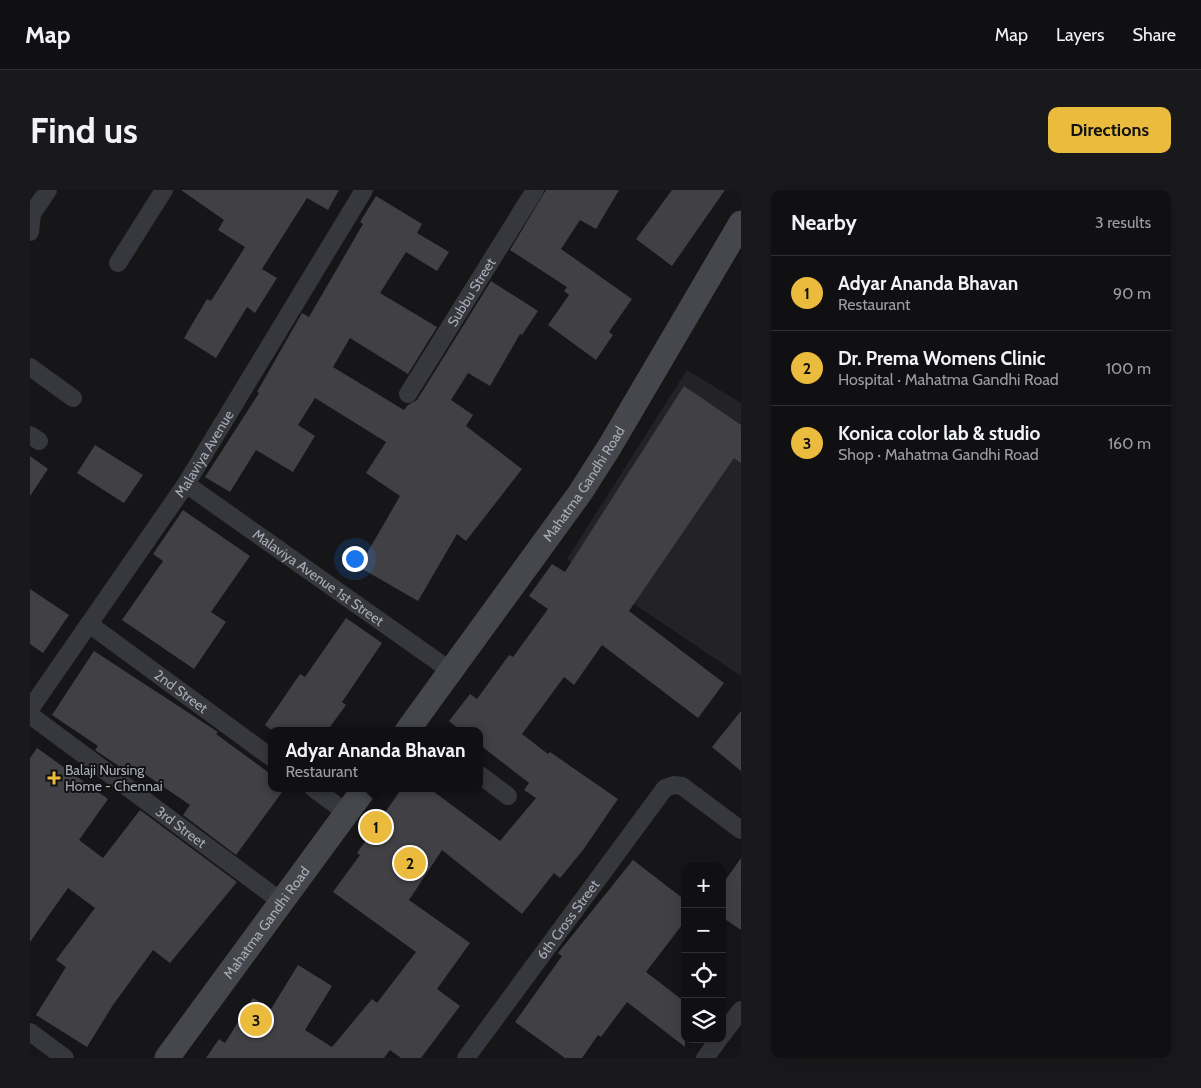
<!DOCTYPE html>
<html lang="en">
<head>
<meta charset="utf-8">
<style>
  :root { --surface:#101012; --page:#19191b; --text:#f1f3f6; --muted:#9c9d9f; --line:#303032; --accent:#eabb3d }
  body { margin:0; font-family:Cabin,sans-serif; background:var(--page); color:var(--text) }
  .controls { position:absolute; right:15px; bottom:15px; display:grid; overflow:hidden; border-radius:10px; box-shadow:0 5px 20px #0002 }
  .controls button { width:45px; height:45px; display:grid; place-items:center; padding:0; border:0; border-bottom:1px solid var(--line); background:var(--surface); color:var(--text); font:25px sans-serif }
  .you { position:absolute; left:324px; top:368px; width:18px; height:18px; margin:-12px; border:4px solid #fff; border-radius:50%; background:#1a73e8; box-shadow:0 0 0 8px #1a73e833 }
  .badge { display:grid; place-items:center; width:32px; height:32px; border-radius:50%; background:var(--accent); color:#111; font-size:16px; font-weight:700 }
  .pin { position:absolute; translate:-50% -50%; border:2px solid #fff; box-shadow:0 1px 5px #0006 }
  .popup { position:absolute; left:238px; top:537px; width:215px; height:65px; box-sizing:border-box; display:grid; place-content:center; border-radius:10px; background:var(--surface); filter:drop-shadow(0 1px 4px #0005); font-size:16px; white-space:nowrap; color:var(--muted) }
  .popup b { font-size:19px; color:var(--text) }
  .popup::after { content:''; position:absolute; left:50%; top:100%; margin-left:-10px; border:10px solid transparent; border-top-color:var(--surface) }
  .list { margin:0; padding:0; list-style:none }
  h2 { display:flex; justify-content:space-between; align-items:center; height:65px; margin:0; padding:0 20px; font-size:21px }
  h2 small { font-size:16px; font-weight:400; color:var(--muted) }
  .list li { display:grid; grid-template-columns:32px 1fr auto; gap:15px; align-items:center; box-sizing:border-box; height:75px; padding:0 20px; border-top:1px solid var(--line) }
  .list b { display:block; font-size:19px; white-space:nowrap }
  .list p { margin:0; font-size:16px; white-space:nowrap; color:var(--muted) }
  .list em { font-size:16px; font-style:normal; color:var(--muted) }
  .icon { flex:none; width:28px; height:28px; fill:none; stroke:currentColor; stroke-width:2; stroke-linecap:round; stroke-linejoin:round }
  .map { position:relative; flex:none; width:711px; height:868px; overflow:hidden; border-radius:10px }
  header { display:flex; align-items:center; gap:30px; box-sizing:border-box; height:70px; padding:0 25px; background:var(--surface); border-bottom:1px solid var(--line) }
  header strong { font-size:24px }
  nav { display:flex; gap:28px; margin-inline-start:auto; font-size:18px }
  .intro { display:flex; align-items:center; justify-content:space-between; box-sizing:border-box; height:120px; padding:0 30px }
  h1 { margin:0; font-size:35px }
  .button { padding:12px 22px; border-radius:10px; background:var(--accent); color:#111; font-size:18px; font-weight:700 }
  main { display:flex; gap:30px; padding:0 30px }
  aside { flex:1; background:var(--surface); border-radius:10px; box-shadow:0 5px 20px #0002 }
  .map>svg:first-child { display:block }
  .built { fill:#232225 }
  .building { fill:#414145 }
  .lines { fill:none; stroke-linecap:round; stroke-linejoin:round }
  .street { stroke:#37383d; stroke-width:18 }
  .secondary { stroke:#46474d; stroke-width:25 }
  .poi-dot { fill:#eabb3d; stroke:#111113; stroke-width:2 }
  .labels { text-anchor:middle; stroke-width:4; stroke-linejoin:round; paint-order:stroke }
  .street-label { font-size:14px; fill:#a9acb7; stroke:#111113 }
  .poi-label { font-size:14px; fill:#a9acb7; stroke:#111113; text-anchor:start }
</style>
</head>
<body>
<header>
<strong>Map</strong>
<nav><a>Map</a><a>Layers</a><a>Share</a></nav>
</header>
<div class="intro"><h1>Find us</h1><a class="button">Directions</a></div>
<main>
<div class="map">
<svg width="711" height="868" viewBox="0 0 711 868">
  <rect width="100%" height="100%" fill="#161618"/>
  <!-- built -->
  <polygon class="built" points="657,180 711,213 711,486 537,369"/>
  <!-- building -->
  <g class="building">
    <polygon points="151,0 309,0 298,20 277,8 232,79 247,88 225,123 217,117 186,168 154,148 177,109 181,111 215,57 188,40 194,30"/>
    <polygon points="516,0 589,0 566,39 550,30 531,59 602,109 579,142 583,145 566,170 518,135 539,105 534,101 537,97 480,60"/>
    <polygon points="642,0 695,0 642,76 606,49"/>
    <polygon points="346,6 392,34 387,43 419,62 407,81 376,62 350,103 407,137 378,184 320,148 303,177 374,220 378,215 387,210 461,91 508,121 492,145 490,144 460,196 438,183 421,210 443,225 436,236 492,279 436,351 427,344 388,411 329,377 370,306 336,283 356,252 285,208 268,235 285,246 263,282 226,260 200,302 175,287 229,203 227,202 272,123 279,127 333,34 330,32"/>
    <polygon points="654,196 711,235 711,273 704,268 599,421 694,493 668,528 572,455 544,495 534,487 492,544 518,564 520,562 588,609 553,660 530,688 524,683 492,724 412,660 379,710 440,753 407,799 430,816 391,868 371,868 360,860 354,868 176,868 189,849 195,853 223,808 241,819 268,775 302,796 275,840 302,857 342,809 347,813 386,762 303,702 330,665 327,663 372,598 399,598 470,651 506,608 494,600 499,593 450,555 450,541 431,541 419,531 440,504 447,509 479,465 483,467 518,419 499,406 522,374 535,382"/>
    <polygon points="65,255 113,285 94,313 47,283"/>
    <polygon points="0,266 18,279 0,306"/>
    <polygon points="153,320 220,366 181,422 196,432 164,479 92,430 133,371 123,364"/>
    <polygon points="0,399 39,425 13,463 0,454"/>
    <polygon points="316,428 352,453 312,512 316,515 297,541 243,541 235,535 270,484 275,487"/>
    <polygon points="64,461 188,542 186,544 242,585 242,598 255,598 206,665 153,625 160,615 106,578 102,585 65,560 68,556 22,525"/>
    <polygon points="711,521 711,581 682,557"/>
    <polygon points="7,558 78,609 49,650 73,668 110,620 207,692 140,773 123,760 83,815 57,857 6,825 36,777 26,770 65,718 38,698 0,752 0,568"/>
    <polygon points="711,668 711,740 692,727 692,695"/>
    <polygon points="603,670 655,710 655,731 616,782 655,812 655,857 597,812 571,847 568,845 552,868 535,868 485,832 532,766 528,763"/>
  </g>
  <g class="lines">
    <!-- street -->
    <g class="street">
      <polyline points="0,42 2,24 18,0"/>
      <polyline points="88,73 134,0"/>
      <polyline points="0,177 43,208"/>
      <path id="s1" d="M378,204l127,-204"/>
      <polyline points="0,245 9,251"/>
      <path id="s2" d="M156,294l265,187"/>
      <path id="s3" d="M59,434l183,134"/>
      <path id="s4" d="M0,519l156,-225 178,-294"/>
      <path id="s5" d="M0,525l252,187"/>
      <polyline points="450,585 478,606"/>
      <polyline points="283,598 317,623"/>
      <polyline points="0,842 35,868"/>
      <polyline points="692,845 711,820"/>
      <path id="s6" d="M436,868l199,-270 9,-3 8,1 59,44"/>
      <polyline points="675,868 689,849"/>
    </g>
    <!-- secondary -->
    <g class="secondary">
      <path id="s7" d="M377,541l173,-238 30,-47 131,-223"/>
      <path id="s8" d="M137,868l198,-270"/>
    </g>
  </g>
  <!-- markers -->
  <path class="poi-dot" d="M21.5 580.5h5v5h5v5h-5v5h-5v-5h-5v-5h5z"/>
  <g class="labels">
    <!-- street labels -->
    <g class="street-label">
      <text dy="5" stroke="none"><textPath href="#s1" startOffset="120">Subbu Street</textPath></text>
      <text dy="5" stroke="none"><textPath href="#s4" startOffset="309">Malaviya Avenue</textPath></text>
      <text dy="5" stroke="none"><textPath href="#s7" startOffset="304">Mahatma Gandhi Road</textPath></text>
      <text dy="5" stroke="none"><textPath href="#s2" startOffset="162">Malaviya Avenue 1st Street</textPath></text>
      <text dy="5" stroke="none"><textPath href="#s3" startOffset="114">2nd Street</textPath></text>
      <text dy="5" stroke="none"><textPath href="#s5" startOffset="188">3rd Street</textPath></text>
      <text dy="5" stroke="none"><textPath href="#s6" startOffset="172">6th Cross Street</textPath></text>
      <text dy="5" stroke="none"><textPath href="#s8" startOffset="168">Mahatma Gandhi Road</textPath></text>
    </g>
    <!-- poi labels -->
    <g class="poi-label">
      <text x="35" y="585">Balaji Nursing<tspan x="35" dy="16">Home - Chennai</tspan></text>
    </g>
  </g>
</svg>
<div class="controls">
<button>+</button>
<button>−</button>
<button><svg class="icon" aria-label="locate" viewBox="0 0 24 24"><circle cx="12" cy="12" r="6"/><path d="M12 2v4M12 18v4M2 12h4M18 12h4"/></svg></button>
<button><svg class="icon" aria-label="layers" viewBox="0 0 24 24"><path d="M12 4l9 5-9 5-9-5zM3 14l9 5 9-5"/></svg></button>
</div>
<div class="you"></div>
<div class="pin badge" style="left:346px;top:637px">1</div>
<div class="popup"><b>Adyar Ananda Bhavan</b>Restaurant</div>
<div class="pin badge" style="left:380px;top:673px">2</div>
<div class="pin badge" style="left:226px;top:830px">3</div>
</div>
<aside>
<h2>Nearby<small>3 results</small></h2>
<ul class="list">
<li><span class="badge">1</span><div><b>Adyar Ananda Bhavan</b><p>Restaurant</p></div><em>90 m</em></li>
<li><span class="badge">2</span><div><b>Dr. Prema Womens Clinic</b><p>Hospital · Mahatma Gandhi Road</p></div><em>100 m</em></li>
<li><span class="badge">3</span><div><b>Konica color lab &amp; studio</b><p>Shop · Mahatma Gandhi Road</p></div><em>160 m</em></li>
</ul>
</aside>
</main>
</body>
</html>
